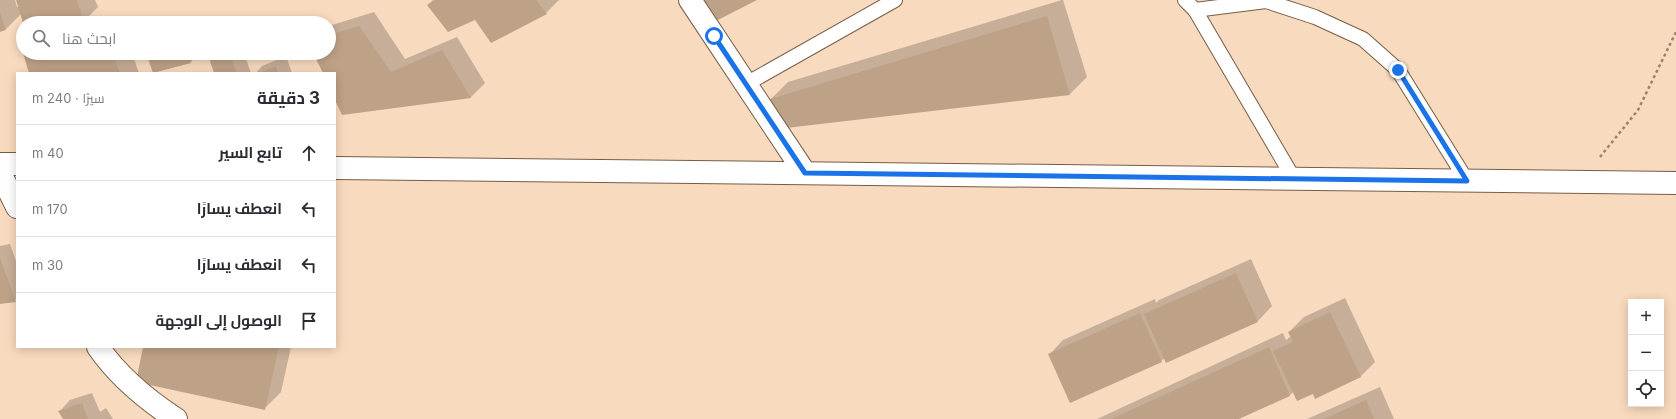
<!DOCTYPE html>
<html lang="ar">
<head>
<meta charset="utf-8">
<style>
  :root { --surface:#fff; --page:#f7f7f7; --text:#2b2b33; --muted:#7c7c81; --line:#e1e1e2 }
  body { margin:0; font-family:Inter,Cairo,sans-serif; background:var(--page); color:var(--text); direction:rtl }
  .controls { position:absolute; right:12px; bottom:12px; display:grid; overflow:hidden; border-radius:0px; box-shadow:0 2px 10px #0003 }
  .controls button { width:36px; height:36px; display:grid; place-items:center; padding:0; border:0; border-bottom:1px solid var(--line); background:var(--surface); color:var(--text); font:20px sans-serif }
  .stop { position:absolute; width:12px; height:12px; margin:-9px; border:3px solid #1a73e8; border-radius:50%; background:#fff }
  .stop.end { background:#1a73e8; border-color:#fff; box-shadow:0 1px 4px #0008 }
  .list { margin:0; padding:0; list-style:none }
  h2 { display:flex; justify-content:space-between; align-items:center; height:52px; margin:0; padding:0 16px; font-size:17px }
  h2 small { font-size:13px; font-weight:400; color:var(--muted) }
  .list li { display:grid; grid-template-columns:26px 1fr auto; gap:12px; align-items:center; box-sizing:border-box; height:56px; padding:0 16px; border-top:1px solid var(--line) }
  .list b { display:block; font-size:15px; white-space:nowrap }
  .list em { font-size:13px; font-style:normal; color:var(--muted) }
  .icon { flex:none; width:22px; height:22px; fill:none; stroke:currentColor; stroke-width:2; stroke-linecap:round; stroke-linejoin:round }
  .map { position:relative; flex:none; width:1676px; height:419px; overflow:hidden; direction:ltr }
  .search { position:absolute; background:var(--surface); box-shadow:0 2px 10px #0003; left:16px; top:16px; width:320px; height:44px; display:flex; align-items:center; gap:10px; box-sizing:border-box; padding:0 14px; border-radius:22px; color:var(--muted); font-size:15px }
  .panel { position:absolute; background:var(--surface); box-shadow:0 2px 10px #0003; left:16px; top:72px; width:320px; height:276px; border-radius:0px; direction:rtl }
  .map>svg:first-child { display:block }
  .shadow { fill:#0003 }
  .building { fill:#bea287 }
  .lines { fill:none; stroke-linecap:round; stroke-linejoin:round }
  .service-casing { stroke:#775d45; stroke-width:16 }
  .minor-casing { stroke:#775d45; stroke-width:24 }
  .tertiary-casing { stroke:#775d45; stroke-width:24 }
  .secondary-casing { stroke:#775d45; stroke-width:24 }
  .path { stroke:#99836f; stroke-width:2.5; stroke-dasharray:3 3; stroke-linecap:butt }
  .service { stroke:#fff; stroke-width:14 }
  .minor { stroke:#fff; stroke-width:22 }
  .tertiary { stroke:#fff; stroke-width:22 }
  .secondary { stroke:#fff; stroke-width:22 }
  .route { stroke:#1a73e8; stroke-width:5 }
</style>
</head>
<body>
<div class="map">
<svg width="1676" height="419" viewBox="0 0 1676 419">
  <rect width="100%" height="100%" fill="#f8dabe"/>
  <!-- shadow -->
  <g class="shadow">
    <polygon points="0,0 15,0 17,7 19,7 17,0 95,0 98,7 83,22 79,23 24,23 21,14 6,29 0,31"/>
    <polygon points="433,0 559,0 546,13 476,19 428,5"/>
    <polygon points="1062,0 1063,0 1087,77 1070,94 786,127 771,99 788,82"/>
    <polygon points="374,12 405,59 457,37 485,83 470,98 335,98 335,73 324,73 314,53 329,53 329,26"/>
    <polygon points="24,53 132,53 139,73 30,73"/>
    <polygon points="147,53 200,53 191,62 154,72"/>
    <polygon points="211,53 244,53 251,73 215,73 209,55"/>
    <polygon points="286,56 292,73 256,73 262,66"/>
    <polygon points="10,244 17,264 17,299 0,303 0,246"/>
    <polygon points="1251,259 1272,306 1258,321 1166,362 1165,358 1161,361 1049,355 1063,340 1155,299 1156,303 1159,300"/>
    <polygon points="1345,298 1375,362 1360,377 1314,392 1293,392 1290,395 1236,419 1097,419 1283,333 1286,340 1291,336 1289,332 1304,317"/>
    <polygon points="144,347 291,347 281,392 264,409"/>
    <polygon points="1380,387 1394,419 1307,419"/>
    <polygon points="92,393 100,412 106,408 113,419 64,419 60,411 70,400"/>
  </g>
  <!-- building -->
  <g class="building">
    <polygon points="16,0 77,0 84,23 23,23"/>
    <polygon points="435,0 536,0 547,14 491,43 475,20 448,32 427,5"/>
    <polygon points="700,0 757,0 712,23"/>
    <polygon points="0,13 6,30 0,32"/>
    <polygon points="1047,16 1070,95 786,128 770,99"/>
    <polygon points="359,26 391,72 442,50 471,98 342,115 335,100 335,73 323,73 313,53 329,53 329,35"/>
    <polygon points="23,53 112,53 120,73 29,73"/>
    <polygon points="146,53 186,53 191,63 153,73"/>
    <polygon points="229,53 237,73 214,73 208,55"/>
    <polygon points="276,66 278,73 260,73"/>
    <polygon points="0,258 16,302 0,304"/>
    <polygon points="1236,273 1258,322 1166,363 1144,314"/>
    <polygon points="1330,312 1361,377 1315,399 1313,394 1297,401 1273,351 1293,342 1288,332"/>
    <polygon points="1140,313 1162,362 1070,403 1048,354"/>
    <polygon points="143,347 279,347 265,410 136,382"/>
    <polygon points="1269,347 1290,396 1239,419 1111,419"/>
    <polygon points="1366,400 1374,419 1324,419"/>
    <polygon points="82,403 88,419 63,419 58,411"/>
  </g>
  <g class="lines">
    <!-- service casing -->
    <g class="service-casing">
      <g id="service">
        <polyline points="1185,0 1195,10 1294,179"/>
        <polyline points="1195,10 1266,1 1315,17 1363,39 1398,70 1467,181"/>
        <polyline points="746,84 895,0"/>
      </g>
    </g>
    <!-- minor casing -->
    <g class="minor-casing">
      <polyline id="minor" points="690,0 805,173"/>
    </g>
    <!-- tertiary casing -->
    <g class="tertiary-casing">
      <g id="tertiary">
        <polyline points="0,173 17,207"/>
        <path d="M98,347c20,29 49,53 78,72"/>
      </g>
    </g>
    <!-- secondary casing -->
    <g class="secondary-casing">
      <g id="secondary">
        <polyline points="0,164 17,164"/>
        <polyline points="335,168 1676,183"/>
      </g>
    </g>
    <!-- path -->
    <polyline class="path" points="1600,157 1638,110 1676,32"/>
    <!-- service -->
    <use href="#service" class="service"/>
    <!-- minor -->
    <use href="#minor" class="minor"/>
    <!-- tertiary -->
    <use href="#tertiary" class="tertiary"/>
    <!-- secondary -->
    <use href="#secondary" class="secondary"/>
  </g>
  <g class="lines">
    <!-- route -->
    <polyline class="route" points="714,36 805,173 1467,181 1398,70"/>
  </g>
</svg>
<div class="controls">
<button>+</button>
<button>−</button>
<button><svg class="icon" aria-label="locate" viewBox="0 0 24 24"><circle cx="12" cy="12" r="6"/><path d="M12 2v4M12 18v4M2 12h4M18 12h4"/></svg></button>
</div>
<div class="stop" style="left:714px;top:36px"></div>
<div class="stop end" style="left:1398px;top:70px"></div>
<div class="search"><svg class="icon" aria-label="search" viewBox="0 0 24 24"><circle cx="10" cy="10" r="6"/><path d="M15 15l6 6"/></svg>ابحث هنا</div>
<section class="panel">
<h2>3 دقيقة<small>سيرًا · 240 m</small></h2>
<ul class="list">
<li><svg class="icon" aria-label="ahead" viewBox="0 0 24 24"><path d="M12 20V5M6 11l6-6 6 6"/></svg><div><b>تابع السير</b></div><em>40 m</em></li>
<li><svg class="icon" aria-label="left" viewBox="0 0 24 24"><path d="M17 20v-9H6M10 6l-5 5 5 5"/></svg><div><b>انعطف يسارًا</b></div><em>170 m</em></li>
<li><svg class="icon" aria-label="left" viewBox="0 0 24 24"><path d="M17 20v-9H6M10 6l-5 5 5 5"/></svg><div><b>انعطف يسارًا</b></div><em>30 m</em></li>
<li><svg class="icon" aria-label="arrive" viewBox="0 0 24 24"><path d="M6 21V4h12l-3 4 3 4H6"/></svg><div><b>الوصول إلى الوجهة</b></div></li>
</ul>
</section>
</div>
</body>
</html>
